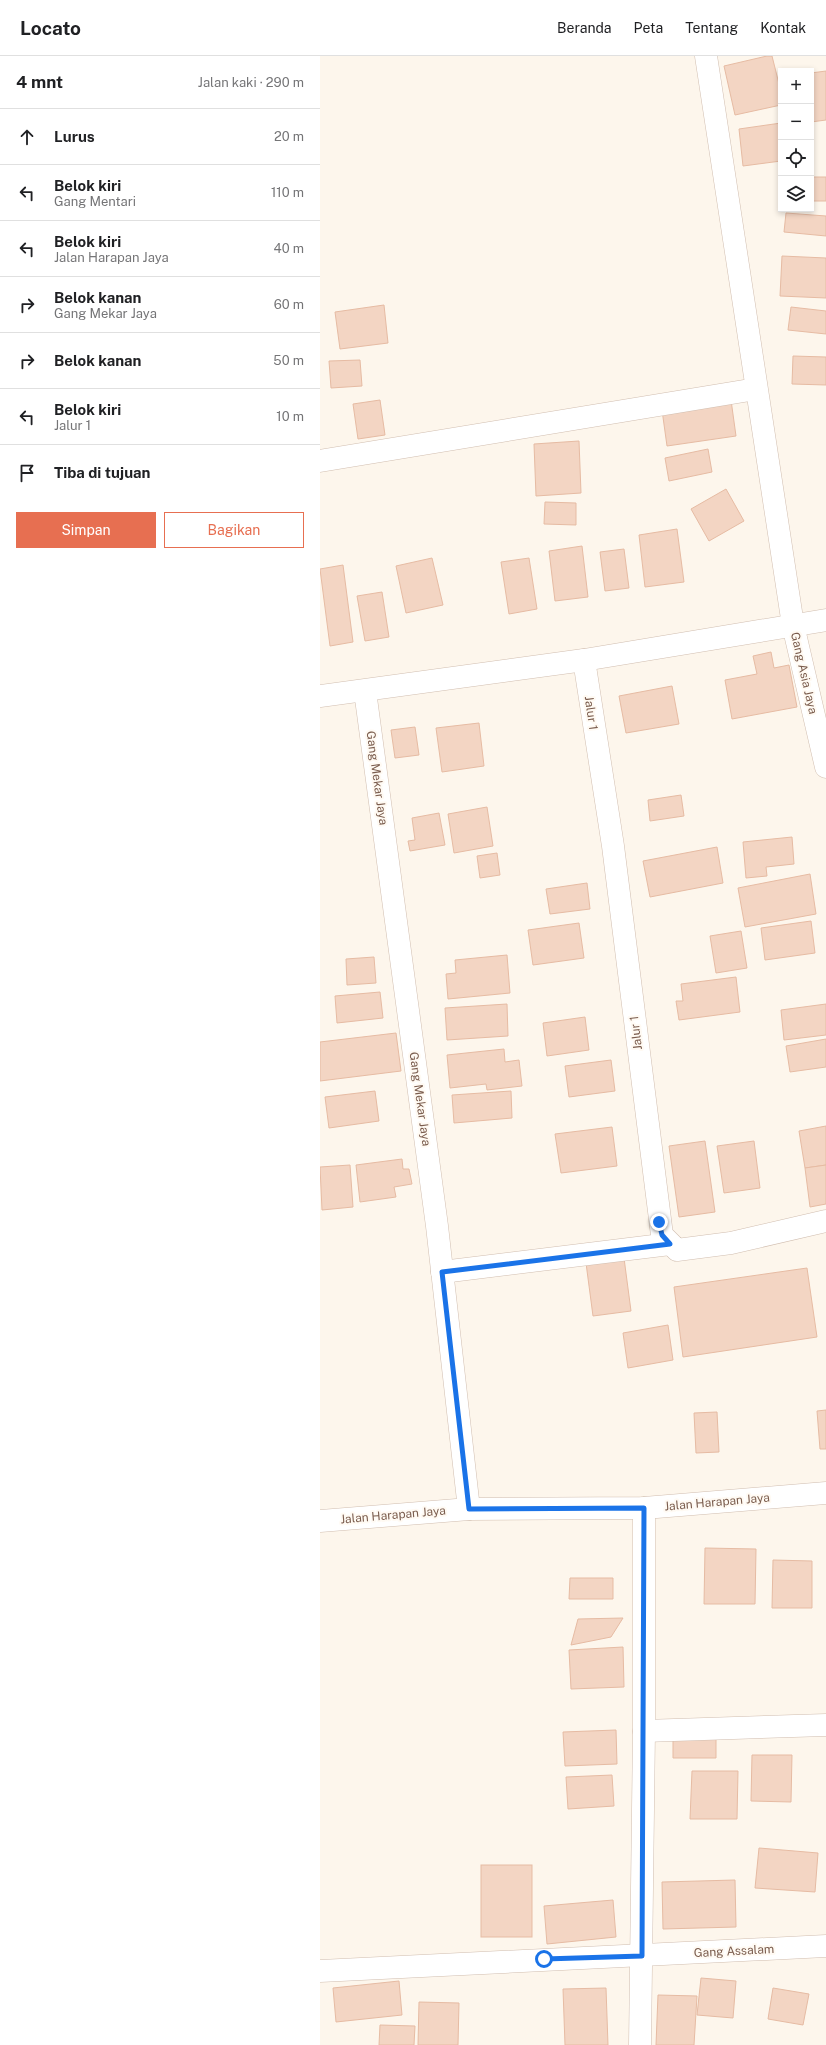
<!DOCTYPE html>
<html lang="id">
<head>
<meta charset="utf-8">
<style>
  :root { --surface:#fff; --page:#f2f2f2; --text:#202124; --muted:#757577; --line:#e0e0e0; --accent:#e76f51 }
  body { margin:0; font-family:"Public Sans",sans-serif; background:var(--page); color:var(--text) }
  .controls { position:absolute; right:12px; top:12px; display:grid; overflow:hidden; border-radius:0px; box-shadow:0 2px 6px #0003 }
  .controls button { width:36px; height:36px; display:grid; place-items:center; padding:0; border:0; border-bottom:1px solid var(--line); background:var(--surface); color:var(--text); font:20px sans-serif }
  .stop { position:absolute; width:12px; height:12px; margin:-9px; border:3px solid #1a73e8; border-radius:50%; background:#fff }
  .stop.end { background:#1a73e8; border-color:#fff; box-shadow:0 1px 4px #0008 }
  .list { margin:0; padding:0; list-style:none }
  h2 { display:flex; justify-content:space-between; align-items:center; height:52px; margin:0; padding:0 16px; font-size:17px }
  h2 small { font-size:13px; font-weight:400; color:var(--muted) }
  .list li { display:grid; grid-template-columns:26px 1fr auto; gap:12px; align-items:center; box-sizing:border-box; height:56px; padding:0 16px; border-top:1px solid var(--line) }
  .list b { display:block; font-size:15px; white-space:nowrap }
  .list p { margin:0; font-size:13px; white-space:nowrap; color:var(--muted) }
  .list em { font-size:13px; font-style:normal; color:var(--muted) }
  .actions { display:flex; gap:8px; padding:12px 16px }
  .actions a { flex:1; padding:9px 0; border:1px solid var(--accent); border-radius:0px; text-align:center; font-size:14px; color:var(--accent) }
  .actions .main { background:var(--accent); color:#fff }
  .icon { flex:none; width:22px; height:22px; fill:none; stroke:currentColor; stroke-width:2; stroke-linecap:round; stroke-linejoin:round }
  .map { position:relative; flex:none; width:506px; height:1989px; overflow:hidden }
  header { display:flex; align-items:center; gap:24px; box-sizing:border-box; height:56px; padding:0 20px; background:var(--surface); border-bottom:1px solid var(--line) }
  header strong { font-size:19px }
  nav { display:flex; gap:22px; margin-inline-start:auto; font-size:14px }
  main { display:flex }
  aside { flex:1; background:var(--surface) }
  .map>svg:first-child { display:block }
  .building { fill:#f3d5c3; stroke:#e6bba3 }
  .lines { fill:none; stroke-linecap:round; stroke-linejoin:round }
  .street-casing { stroke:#d1beb0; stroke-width:23 }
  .street { stroke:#fff; stroke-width:22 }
  .route { stroke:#1a73e8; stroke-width:5 }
  .labels { text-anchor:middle; stroke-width:4; stroke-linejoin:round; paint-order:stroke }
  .street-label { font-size:12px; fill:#7a5c4d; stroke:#fffaf3 }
</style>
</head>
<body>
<header>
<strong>Locato</strong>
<nav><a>Beranda</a><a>Peta</a><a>Tentang</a><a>Kontak</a></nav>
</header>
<main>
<aside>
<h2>4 mnt<small>Jalan kaki · 290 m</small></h2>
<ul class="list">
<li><svg class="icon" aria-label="ahead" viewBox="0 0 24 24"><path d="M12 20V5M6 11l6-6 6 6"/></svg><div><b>Lurus</b></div><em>20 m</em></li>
<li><svg class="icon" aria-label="left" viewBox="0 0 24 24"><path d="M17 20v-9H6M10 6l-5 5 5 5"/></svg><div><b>Belok kiri</b><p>Gang Mentari</p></div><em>110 m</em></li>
<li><svg class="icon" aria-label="left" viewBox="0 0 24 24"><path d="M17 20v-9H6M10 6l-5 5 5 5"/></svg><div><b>Belok kiri</b><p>Jalan Harapan Jaya</p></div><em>40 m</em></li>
<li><svg class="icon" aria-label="right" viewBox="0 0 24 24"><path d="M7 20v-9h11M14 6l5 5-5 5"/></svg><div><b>Belok kanan</b><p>Gang Mekar Jaya</p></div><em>60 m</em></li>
<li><svg class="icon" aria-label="right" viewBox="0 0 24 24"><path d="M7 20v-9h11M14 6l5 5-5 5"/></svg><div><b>Belok kanan</b></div><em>50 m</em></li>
<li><svg class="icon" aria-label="left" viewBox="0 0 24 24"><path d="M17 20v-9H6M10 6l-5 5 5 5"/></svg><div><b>Belok kiri</b><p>Jalur 1</p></div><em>10 m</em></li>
<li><svg class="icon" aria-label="arrive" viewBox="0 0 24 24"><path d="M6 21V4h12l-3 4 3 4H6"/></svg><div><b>Tiba di tujuan</b></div></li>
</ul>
<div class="actions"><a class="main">Simpan</a><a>Bagikan</a></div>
</aside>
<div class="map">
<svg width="506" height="1989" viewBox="0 0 506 1989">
  <rect width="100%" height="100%" fill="#fdf6ec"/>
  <!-- building -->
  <g class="building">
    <polygon points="447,0 452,0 461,36 461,49 415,59 404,10"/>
    <polygon points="506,15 506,64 491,66 491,17"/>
    <polygon points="461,67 461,105 423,110 419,73"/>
    <rect x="491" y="121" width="15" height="24"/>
    <polygon points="466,157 506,160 506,180 464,176"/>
    <polygon points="462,200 506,202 506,242 460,240"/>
    <polygon points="64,249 68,287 20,293 15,256"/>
    <polygon points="471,251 506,255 506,278 468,274"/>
    <polygon points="473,300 506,301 506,329 472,328"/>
    <polygon points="40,304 42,330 11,332 9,305"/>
    <polygon points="60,344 65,379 38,383 33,348"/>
    <polygon points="411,344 416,380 347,390 342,354"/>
    <polygon points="259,385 261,437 216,440 214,388"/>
    <polygon points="388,393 392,416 349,425 345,402"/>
    <polygon points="406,433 424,465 389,485 371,453"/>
    <polygon points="225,446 256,447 256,469 224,468"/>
    <polygon points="357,473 364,526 325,531 319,479"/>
    <polygon points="262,490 268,541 235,545 229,495"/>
    <polygon points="304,493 309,532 285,535 280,496"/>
    <polygon points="112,502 123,549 86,557 76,510"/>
    <polygon points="209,502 217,553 189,558 181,506"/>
    <polygon points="23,509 33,586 10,590 0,513"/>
    <polygon points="62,536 69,581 45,585 37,540"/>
    <polygon points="451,596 454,612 469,609 477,651 412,663 405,624 437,618 433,600"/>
    <polygon points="352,630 359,668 306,677 299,640"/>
    <polygon points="159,667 164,710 122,716 116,672"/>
    <polygon points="95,671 99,699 75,702 71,674"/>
    <polygon points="361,739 364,760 330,765 328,744"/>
    <polygon points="167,751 173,790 134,797 128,758"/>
    <polygon points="119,757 125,789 90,795 88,785 95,784 92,762"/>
    <polygon points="472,781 474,808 446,811 447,820 426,822 423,786"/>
    <polygon points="397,791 403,827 330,841 323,805"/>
    <polygon points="177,797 180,819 160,822 157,800"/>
    <polygon points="490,818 496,858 425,871 418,832"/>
    <polygon points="267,827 270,853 230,858 226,833"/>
    <polygon points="491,865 495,897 445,904 441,872"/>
    <polygon points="259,867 264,902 213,909 208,874"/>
    <polygon points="421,875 427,912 396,917 390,880"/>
    <polygon points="187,899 190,937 128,943 126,918 136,917 135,904"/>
    <polygon points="54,901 56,927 27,929 26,903"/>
    <polygon points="416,921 420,956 359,964 356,945 363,945 361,928"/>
    <polygon points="60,936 63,962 17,967 15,940"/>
    <polygon points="187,948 188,980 127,984 125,952"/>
    <polygon points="506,948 506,979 464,984 461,954"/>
    <polygon points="265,961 269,994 227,1000 223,967"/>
    <polygon points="76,977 81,1015 0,1025 0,986"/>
    <polygon points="506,983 506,1011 470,1016 466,990"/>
    <polygon points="184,993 185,1006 199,1004 202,1030 167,1034 166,1028 130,1032 127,999"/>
    <polygon points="291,1004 295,1035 249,1041 245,1010"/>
    <polygon points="55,1035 59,1065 9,1072 5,1041"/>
    <polygon points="191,1035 192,1062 134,1067 132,1039"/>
    <polygon points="506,1070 506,1109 485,1112 479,1075"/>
    <polygon points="292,1071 297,1110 241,1117 235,1078"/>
    <polygon points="385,1085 395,1156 359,1161 349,1090"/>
    <polygon points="434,1085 440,1132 404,1137 397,1090"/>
    <polygon points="82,1103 83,1113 89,1113 92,1128 74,1131 76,1141 40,1146 36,1109"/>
    <polygon points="30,1109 33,1151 2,1154 0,1111"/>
    <polygon points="506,1109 506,1148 490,1151 485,1112"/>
    <polygon points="304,1202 311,1255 273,1260 266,1207"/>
    <polygon points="487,1212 497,1281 363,1301 354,1231"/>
    <polygon points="348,1269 353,1304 308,1312 303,1277"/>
    <polygon points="506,1354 506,1393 500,1393 497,1355"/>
    <polygon points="397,1356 399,1396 376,1397 374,1357"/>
    <polygon points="385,1492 436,1493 435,1548 384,1548"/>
    <polygon points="453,1504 492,1505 492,1552 452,1552"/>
    <polygon points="250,1522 293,1522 293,1543 249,1543"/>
    <polygon points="303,1562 291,1581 251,1589 258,1563"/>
    <polygon points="303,1591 304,1631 251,1633 249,1594"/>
    <polygon points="296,1674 297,1708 245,1710 243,1676"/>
    <polygon points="353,1675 396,1676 396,1702 353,1702"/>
    <polygon points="432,1699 472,1699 471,1746 431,1745"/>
    <polygon points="372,1715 418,1715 417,1763 370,1763"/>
    <polygon points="292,1719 294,1750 248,1753 246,1721"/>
    <polygon points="439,1792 498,1797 495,1836 435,1832"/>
    <rect x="161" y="1809" width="51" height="72"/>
    <polygon points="415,1824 416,1871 343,1873 342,1826"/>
    <polygon points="293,1844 296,1881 227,1888 224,1850"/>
    <polygon points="381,1922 416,1925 413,1962 377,1959"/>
    <polygon points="79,1925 82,1959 16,1966 13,1932"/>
    <polygon points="286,1932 288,1989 245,1989 243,1933"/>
    <polygon points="453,1932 489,1938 483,1969 448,1963"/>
    <polygon points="338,1939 377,1940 374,1989 336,1989"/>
    <polygon points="99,1946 139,1947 138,1989 98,1989"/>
    <polygon points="60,1969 95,1970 94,1989 59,1989"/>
  </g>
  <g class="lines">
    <!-- street casing -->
    <g class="street-casing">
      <g id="street">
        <polyline points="386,0 473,569 506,711"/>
        <polyline points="0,405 436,333"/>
        <polyline points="264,604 293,790 342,1179 357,1194 411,1187 506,1165"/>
        <polyline points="45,635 117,1170 149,1453"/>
        <polyline points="0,640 264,604 506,564"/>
        <polyline points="122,1216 350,1188"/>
        <polyline points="0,1465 149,1453 324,1452 506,1437"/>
        <polyline points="324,1675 506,1669"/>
        <polyline points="0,1915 506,1890"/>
        <polyline points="320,1989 324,1675 324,1452"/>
      </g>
    </g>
    <!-- street -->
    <use href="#street" class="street"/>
  </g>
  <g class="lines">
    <!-- route -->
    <polyline class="route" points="224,1903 322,1900 324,1452 149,1453 122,1216 350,1188 342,1179 339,1166"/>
  </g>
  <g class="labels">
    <!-- street labels -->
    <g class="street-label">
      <text transform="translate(484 617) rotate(77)" y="4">Gang Asia Jaya</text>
      <text transform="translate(271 657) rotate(82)" y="4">Jalur 1</text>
      <text transform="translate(57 722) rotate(82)" y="4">Gang Mekar Jaya</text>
      <text transform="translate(316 977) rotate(-97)" y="4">Jalur 1</text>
      <text transform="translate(100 1043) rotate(82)" y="4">Gang Mekar Jaya</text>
      <text transform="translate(397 1446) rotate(-5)" y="4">Jalan Harapan Jaya</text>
      <text transform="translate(73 1459) rotate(-5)" y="4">Jalan Harapan Jaya</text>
      <text transform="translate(414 1895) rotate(-3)" y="4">Gang Assalam</text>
    </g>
  </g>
</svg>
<div class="controls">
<button>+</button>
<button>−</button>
<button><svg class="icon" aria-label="locate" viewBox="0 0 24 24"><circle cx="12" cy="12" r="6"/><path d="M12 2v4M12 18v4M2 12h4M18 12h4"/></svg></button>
<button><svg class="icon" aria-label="layers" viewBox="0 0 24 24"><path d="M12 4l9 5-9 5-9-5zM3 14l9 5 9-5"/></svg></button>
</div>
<div class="stop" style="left:224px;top:1903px"></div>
<div class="stop end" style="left:339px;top:1166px"></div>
</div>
</main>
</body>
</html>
